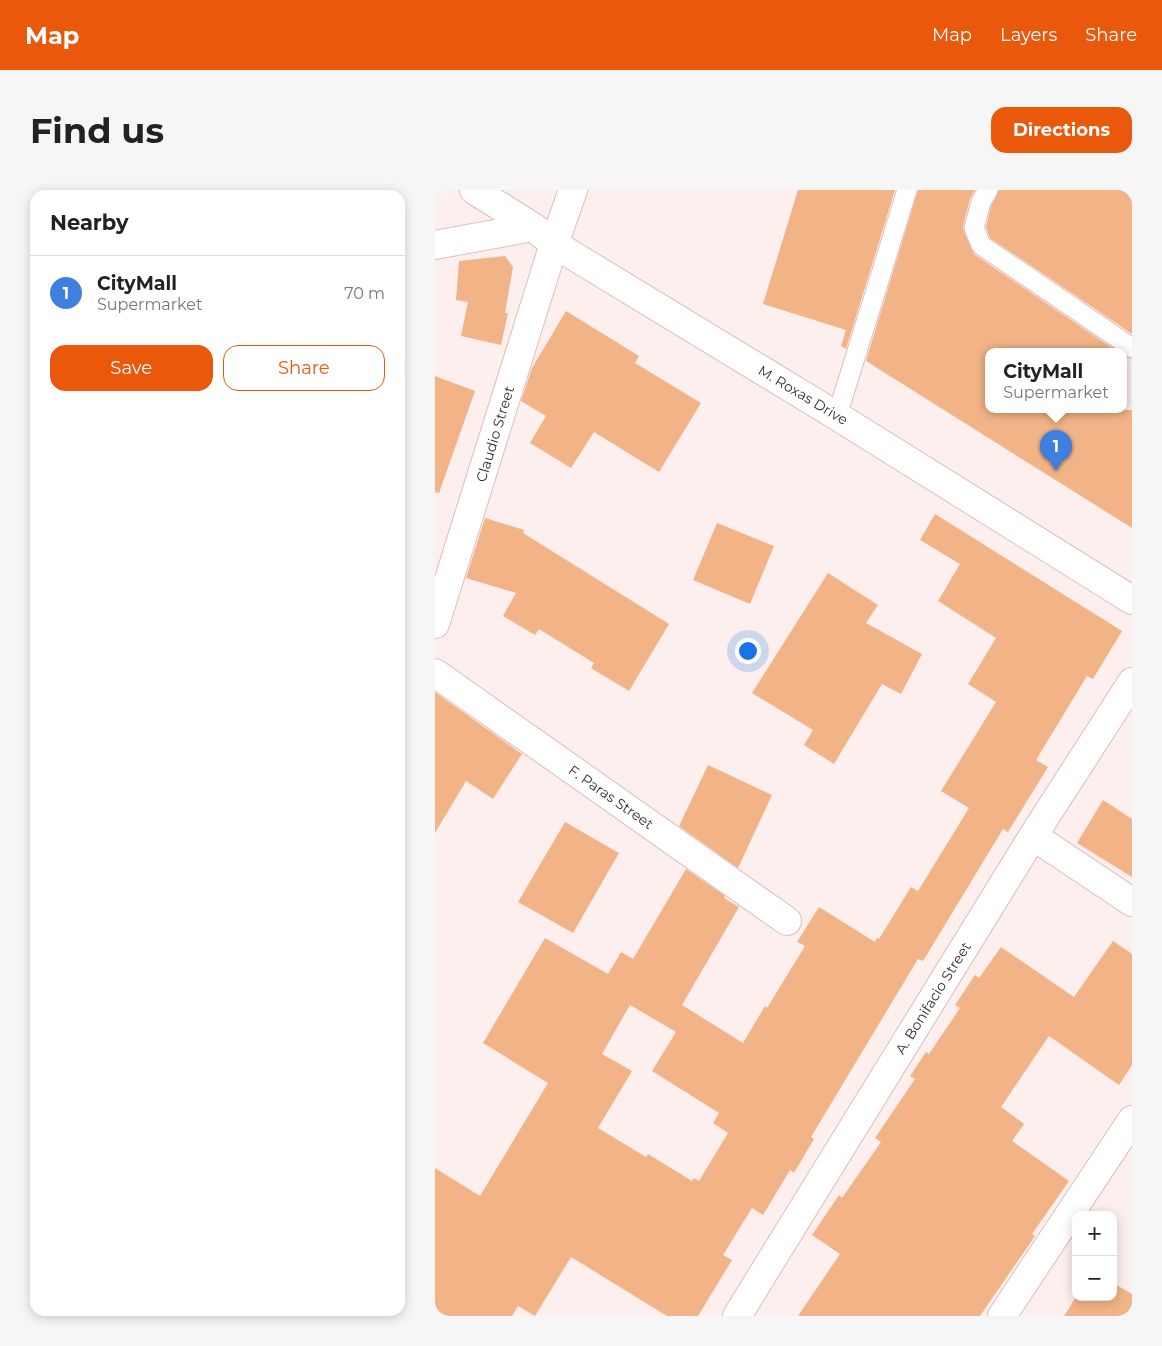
<!DOCTYPE html>
<html lang="en">
<head>
<meta charset="utf-8">
<style>
  :root { --surface:#fff; --page:#f6f6f6; --text:#222; --muted:#767676; --line:#e0e0e0; --accent:#ea580c }
  body { margin:0; font-family:Montserrat,sans-serif; background:var(--page); color:var(--text) }
  .controls { position:absolute; right:15px; bottom:15px; display:grid; overflow:hidden; border-radius:10px; box-shadow:0 2px 12px #0003 }
  .controls button { width:45px; height:45px; display:grid; place-items:center; padding:0; border:0; border-bottom:1px solid var(--line); background:var(--surface); color:var(--text); font:25px sans-serif }
  .you { position:absolute; left:312px; top:460px; width:18px; height:18px; margin:-12px; border:4px solid #fff; border-radius:50%; background:#1a73e8; box-shadow:0 0 0 8px #1a73e833 }
  .badge { display:grid; place-items:center; width:32px; height:32px; border-radius:50%; background:var(--accent); color:#fff; font-size:16px; font-weight:700 }
  .pin { position:absolute; translate:-50% -41px; filter:drop-shadow(0 1px 2px #0008) }
  .pin::after { content:''; position:absolute; top:26px; width:18px; height:15px; background:inherit; clip-path:polygon(0 0,100% 0,50% 100%) }
  .popup { position:absolute; left:550px; top:158px; width:142px; height:65px; box-sizing:border-box; display:grid; place-content:center; border-radius:10px; background:var(--surface); filter:drop-shadow(0 1px 4px #0005); font-size:16px; white-space:nowrap; color:var(--muted) }
  .popup b { font-size:19px; color:var(--text) }
  .popup::after { content:''; position:absolute; left:50%; top:100%; margin-left:-10px; border:10px solid transparent; border-top-color:var(--surface) }
  .list { margin:0; padding:0; list-style:none }
  h2 { display:flex; justify-content:space-between; align-items:center; height:65px; margin:0; padding:0 20px; font-size:21px }
  h2 small { font-size:16px; font-weight:400; color:var(--muted) }
  .list li { display:grid; grid-template-columns:32px 1fr auto; gap:15px; align-items:center; box-sizing:border-box; height:75px; padding:0 20px; border-top:1px solid var(--line) }
  .list b { display:block; font-size:19px; white-space:nowrap }
  .list p { margin:0; font-size:16px; white-space:nowrap; color:var(--muted) }
  .list em { font-size:16px; font-style:normal; color:var(--muted) }
  .actions { display:flex; gap:10px; padding:15px 20px }
  .actions a { flex:1; padding:11px 0; border:1px solid var(--accent); border-radius:15px; text-align:center; font-size:18px; color:var(--accent) }
  .actions .main { background:var(--accent); color:#fff }
  .map { position:relative; flex:none; width:697px; height:1126px; overflow:hidden; border-radius:15px }
  header { display:flex; align-items:center; gap:30px; box-sizing:border-box; height:70px; padding:0 25px; background:var(--accent); color:#fff }
  header strong { font-size:24px }
  nav { display:flex; gap:28px; margin-inline-start:auto; font-size:18px }
  .intro { display:flex; align-items:center; justify-content:space-between; box-sizing:border-box; height:120px; padding:0 30px }
  h1 { margin:0; font-size:35px }
  .button { padding:12px 22px; border-radius:15px; background:var(--accent); color:#fff; font-size:18px; font-weight:700 }
  main { display:flex; gap:30px; padding:0 30px }
  aside { flex:1; background:var(--surface); border-radius:15px; box-shadow:0 2px 12px #0003 }
  .map>svg:first-child { display:block }
  .building { fill:#f2b386; fill-rule:evenodd }
  .lines { fill:none; stroke-linecap:round; stroke-linejoin:round }
  .service-casing { stroke:#debdba; stroke-width:21 }
  .minor-casing { stroke:#debdba; stroke-width:30 }
  .tertiary-casing { stroke:#debdba; stroke-width:30 }
  .secondary-casing { stroke:#debdba; stroke-width:30 }
  .service { stroke:#fff; stroke-width:19 }
  .minor { stroke:#fff; stroke-width:28 }
  .tertiary { stroke:#fff; stroke-width:28 }
  .secondary { stroke:#fff; stroke-width:28 }
  .labels { text-anchor:middle; stroke-width:4; stroke-linejoin:round; paint-order:stroke }
  .street-label { font-size:14px; fill:#362928; stroke:#fff }
</style>
</head>
<body>
<header>
<strong>Map</strong>
<nav><a>Map</a><a>Layers</a><a>Share</a></nav>
</header>
<div class="intro"><h1>Find us</h1><a class="button">Directions</a></div>
<main>
<aside>
<h2>Nearby<small></small></h2>
<ul class="list">
<li><span class="badge" style="background:#3f7fe0">1</span><div><b>CityMall</b><p>Supermarket</p></div><em>70 m</em></li>
</ul>
<div class="actions"><a class="main">Save</a><a>Share</a></div>
</aside>
<div class="map">
<svg width="697" height="1126" viewBox="0 0 697 1126">
  <rect width="100%" height="100%" fill="#fcefee"/>
  <!-- building -->
  <g class="building">
    <polygon points="363,0 460,0 411,159 406,156 411,140 328,114"/>
    <polygon points="483,0 540,0 535,9 528,36 529,42 539,64 683,162 554,162 554,220 697,220 697,338 431,171"/>
    <polygon points="564,0 697,0 697,144 555,48 551,37 556,16"/>
    <polygon points="70,66 78,77 70,123 73,123 66,155 26,146 33,112 21,110 24,71"/>
    <polygon points="131,121 204,166 200,173 266,213 224,282 159,242 136,278 95,253 111,226 86,211 97,178"/>
    <polygon points="0,186 40,201 4,303 0,302"/>
    <path d="M500,324l187,117 -29,48 -6,-3 -51,84 12,7 -40,65 -5,-3 -80,132 -5,-2 -107,178 3,2 -20,34 -4,-3 -27,45 -11,-7 -29,47 9,5 -34,56h-31l-96,-59 -36,59 -17,-10 -6,10h-77v-148l45,28 68,-113 -65,-40 62,-105 63,36 13,-22 12,7 53,-90 39,27 -1,2 15,9 -57,98 61,38 22,-37 2,2 38,-62 -8,-4 22,-35 56,35 2,-4 2,1 32,-52 7,4 51,-83 -28,-17 55,-89 -28,-18 28,-46 -58,-37 22,-37 -40,-24zM195,815l46,27 -24,39 67,42 -6,10 15,10 -29,48 -5,-3 -2,3 -44,-27 -2,3 -48,-29 34,-57 -30,-17z"/>
    <polygon points="50,328 89,340 88,343 234,434 194,501 156,478 159,473 104,439 100,445 68,426 81,403 31,388"/>
    <polygon points="282,333 339,356 315,414 258,390"/>
    <polygon points="393,383 443,415 431,433 487,464 466,504 447,494 399,574 369,555 378,540 317,503"/>
    <polygon points="0,502 87,564 58,609 31,591 0,643"/>
    <polygon points="273,575 337,605 303,678 244,636"/>
    <polygon points="668,610 697,629 697,687 642,653"/>
    <polygon points="130,632 184,663 138,743 83,712"/>
    <polygon points="678,751 697,764 697,875 684,895 614,846 566,917 589,934 577,951 634,991 597,1044 600,1046 545,1126 363,1126 405,1064 377,1045 404,1005 407,1008 446,952 440,948 480,889 475,886 491,862 494,864 525,818 520,815 540,785 544,788 566,757 639,807"/>
    <polygon points="678,1093 697,1104 697,1126 629,1126 641,1107 678,1107"/>
  </g>
  <g class="lines">
    <!-- service casing -->
    <g class="service-casing">
      <g id="service">
        <polyline points="553,0 546,12 539,38 546,55 697,158"/>
        <polyline points="402,226 472,0"/>
      </g>
    </g>
    <!-- minor casing -->
    <g class="minor-casing">
      <g id="minor">
        <polyline points="0,55 98,37"/>
        <polyline points="0,434 119,54 138,0"/>
        <polyline points="0,483 352,731"/>
        <polyline points="598,646 697,712"/>
        <polyline points="567,1126 697,930"/>
      </g>
    </g>
    <!-- tertiary casing -->
    <g class="tertiary-casing">
      <polyline id="tertiary" points="302,1126 598,646 697,492"/>
    </g>
    <!-- secondary casing -->
    <g class="secondary-casing">
      <polyline id="secondary" points="39,0 98,37 119,54 402,226 697,410"/>
    </g>
    <!-- service -->
    <use href="#service" class="service"/>
    <!-- minor -->
    <use href="#minor" class="minor"/>
    <!-- tertiary -->
    <use href="#tertiary" class="tertiary"/>
    <!-- secondary -->
    <use href="#secondary" class="secondary"/>
  </g>
  <g class="labels">
    <!-- street labels -->
    <g class="street-label">
      <text transform="translate(368 205) rotate(31)" y="5">M. Roxas Drive</text>
      <text transform="translate(60 244) rotate(-73)" y="5">Claudio Street</text>
      <text transform="translate(176 607) rotate(35)" y="5">F. Paras Street</text>
      <text transform="translate(498 808) rotate(-58)" y="5">A. Bonifacio Street</text>
    </g>
  </g>
</svg>
<div class="controls">
<button>+</button>
<button>−</button>
</div>
<div class="you"></div>
<div class="pin badge" style="left:621px;top:281px;background:#3f7fe0">1</div>
<div class="popup"><b>CityMall</b>Supermarket</div>
</div>
</main>
</body>
</html>
